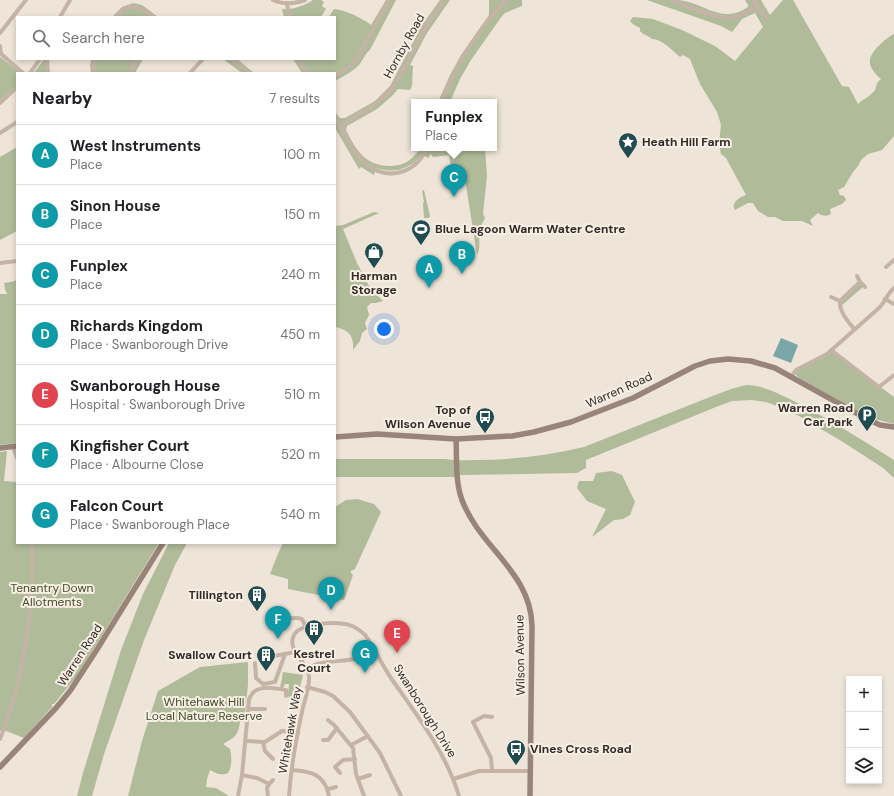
<!DOCTYPE html>
<html lang="en">
<head>
<meta charset="utf-8">
<style>
  :root { --surface:#fff; --page:#f6f6f6; --text:#202124; --muted:#757577; --line:#e0e0e0; --accent:#204b4f }
  body { margin:0; font-family:"DM Sans",sans-serif; background:var(--page); color:var(--text) }
  .controls { position:absolute; right:12px; bottom:12px; display:grid; overflow:hidden; border-radius:0px; box-shadow:0 2px 6px #0003 }
  .controls button { width:36px; height:36px; display:grid; place-items:center; padding:0; border:0; border-bottom:1px solid var(--line); background:var(--surface); color:var(--text); font:20px sans-serif }
  .you { position:absolute; left:384px; top:329px; width:14px; height:14px; margin:-10px; border:3px solid #fff; border-radius:50%; background:#1a73e8; box-shadow:0 0 0 6px #1a73e833 }
  .badge { display:grid; place-items:center; width:26px; height:26px; border-radius:50%; background:var(--accent); color:#fff; font-size:13px; font-weight:700 }
  .pin { position:absolute; translate:-50% -33px; filter:drop-shadow(0 1px 2px #0008) }
  .pin::after { content:''; position:absolute; top:21px; width:14px; height:12px; background:inherit; clip-path:polygon(0 0,100% 0,50% 100%) }
  .popup { position:absolute; left:411px; top:99px; width:86px; height:52px; box-sizing:border-box; display:grid; place-content:center; border-radius:0px; background:var(--surface); filter:drop-shadow(0 1px 3px #0005); font-size:13px; white-space:nowrap; color:var(--muted) }
  .popup b { font-size:15px; color:var(--text) }
  .popup::after { content:''; position:absolute; left:50%; top:100%; margin-left:-8px; border:8px solid transparent; border-top-color:var(--surface) }
  .list { margin:0; padding:0; list-style:none }
  h2 { display:flex; justify-content:space-between; align-items:center; height:52px; margin:0; padding:0 16px; font-size:17px }
  h2 small { font-size:13px; font-weight:400; color:var(--muted) }
  .list li { display:grid; grid-template-columns:26px 1fr auto; gap:12px; align-items:center; box-sizing:border-box; height:60px; padding:0 16px; border-top:1px solid var(--line) }
  .list b { display:block; font-size:15px; white-space:nowrap }
  .list p { margin:0; font-size:13px; white-space:nowrap; color:var(--muted) }
  .list em { font-size:13px; font-style:normal; color:var(--muted) }
  .icon { flex:none; width:22px; height:22px; fill:none; stroke:currentColor; stroke-width:2; stroke-linecap:round; stroke-linejoin:round }
  .map { position:relative; flex:none; width:894px; height:796px; overflow:hidden }
  .search { position:absolute; background:var(--surface); box-shadow:0 2px 6px #0003; left:16px; top:16px; width:320px; height:44px; display:flex; align-items:center; gap:10px; box-sizing:border-box; padding:0 14px; border-radius:0px; color:var(--muted); font-size:15px }
  .panel { position:absolute; background:var(--surface); box-shadow:0 2px 6px #0003; left:16px; top:72px; width:320px; height:472px; border-radius:0px }
  .map>svg:first-child { display:block }
  .green { fill:#b0bb9a }
  .water { fill:#7aa6a8 }
  .lines { fill:none; stroke-linecap:round; stroke-linejoin:round }
  .street { stroke:#c5b4a6; stroke-width:4 }
  .secondary { stroke:#988478; stroke-width:5.5 }
  .labels { text-anchor:middle; stroke-width:4; stroke-linejoin:round; paint-order:stroke }
  .street-label { font-size:12px; fill:#322a26; stroke:#f7eee4 }
  .poi-label { font-size:12px; font-weight:bold; fill:#322a26; stroke:#f7eee4; text-anchor:end }
  .park-label { font-size:12px; fill:#414d2c; stroke:#f7eee4 }
</style>
</head>
<body>
<div class="map">
<svg width="894" height="796" viewBox="0 0 894 796">
  <rect width="100%" height="100%" fill="#eee4d8"/>
  <!-- green -->
  <g class="green">
    <path d="M313,0h8l3,2 -2,4 4,3 -5,8h-37l-2,-8c10,1 22,-3 31,-9z"/>
    <path d="M386,0h10l-26,50c-5,4 -7,10 -11,15 -7,7 -15,11 -24,16v-8h-33l-9,-14h42v-42h-6l5,-8c12,1 28,9 37,16z"/>
    <path d="M440,0h10l-23,33 -17,32 3,1 -1,20 -2,4 -12,-1 -6,7 -15,13 -30,17 -1,4c4,8 9,18 15,24 10,12 30,15 44,9 6,-3 11,-9 16,-15h64l2,28 -4,38 2,4c-1,3 -3,5 -4,8 -4,10 1,19 -4,29l-12,-76 -11,2 -5,-26 -16,2 -2,-3 -3,4 -6,-4c-11,15 -28,20 -46,14l-2,7 -13,-8 -2,2 -24,-41v-16l5,6h5l30,-17 15,-15 32,-61z"/>
    <polygon points="489,0 522,0 522,6 505,13 502,16 471,60 460,79 450,102 438,102 450,75 461,55 489,15"/>
    <path d="M647,0c11,0 22,0 32,0 26,3 42,25 69,7v-2l-3,-5h16l9,15 13,-15h10l49,86 7,1 9,17c5,-5 13,-8 17,-14 2,-5 1,-7 6,-11 -4,-3 -11,-11 -11,-16 -2,-10 16,-25 24,-29v102l-12,14 -14,4 -7,6 -3,6 -5,6 -9,15 -6,3 2,5 4,1 2,4 -4,4 -12,5 1,5c-5,3 -9,2 -13,-1l-8,7 3,6 -11,-5h-19l-8,-4h-7l-10,-6 -5,-8h-5l-13,7c-5,-7 5,-13 11,-15l-20,-37 -5,-4 -2,-11 2,-18 -4,-13 -17,-28 -10,-25 -7,-4 -3,2c-7,-6 -18,-18 -28,-18 -4,-4 -9,-4 -12,-8v-3l-6,-3 -4,-4 3,-4 20,2 29,11 33,16 20,15 28,-34 -8,-14 -13,6 -9,12 -1,1 -11,-6z"/>
    <polygon points="133,3 142,5 158,17 112,17 122,7"/>
    <polygon points="0,57 21,73 17,73 17,85 0,100"/>
    <polygon points="44,59 46,59 47,73 34,73"/>
    <polygon points="91,59 143,59 135,73 91,73 90,66"/>
    <polygon points="223,59 237,59 254,73 242,73"/>
    <polygon points="17,147 17,231 0,240 0,157"/>
    <polygon points="424,190 430,216 429,218 424,218 423,203 424,202 422,191"/>
    <path d="M374,212l5,1 -36,16 14,34 13,25 13,13 -7,2h-5l-4,4 2,8 -4,8 2,6 -5,4 -2,8 -7,9c1,-15 -4,-20 -18,-23v-101l8,-1z"/>
    <polygon points="17,278 17,443 0,445 0,294 7,294 5,289 4,283 15,281"/>
    <polygon points="861,285 863,287 841,306 841,302 858,286"/>
    <polygon points="831,351 894,397 894,424 870,418 799,378 794,373"/>
    <path d="M746,385c20,0 41,13 58,21 31,17 60,35 90,54v18l-11,-10 -40,-26 -44,-26 -22,-10 -11,-4 -14,-2 -20,1 -16,6 -130,53v8l-9,5 -117,2 -5,2h-120v-18h110c11,2 22,1 33,1 36,0 71,-5 106,-13l131,-52 16,-6z"/>
    <polygon points="7,451 4,481 17,482 17,543 159,543 77,676 54,704 52,704 52,707 24,738 6,731 0,731 0,452"/>
    <polygon points="612,471 622,475 635,502 630,515 623,519 614,520 592,537 606,509 587,501 577,488 579,481 593,481 596,473"/>
    <polygon points="357,499 374,504 381,512 355,569 351,571 351,573 353,575 344,600 288,589 288,579 270,574 277,556 283,543 335,543 335,507 346,500"/>
    <polygon points="169,543 187,543 175,565 144,640 104,754 92,796 77,796 83,773 121,650 143,594"/>
    <path d="M248,662v23l-4,37h-4c-2,14 -5,15 -17,22l7,5c2,8 2,17 -2,24 -7,3 -12,0 -18,-3l-3,9 -1,8 10,1 13,8h-101l14,-55 16,-50 42,-24z"/>
    <polygon points="283,672 303,675 297,700 289,698 288,695 289,684 285,684 283,688 280,688"/>
  </g>
  <!-- water -->
  <polygon class="water" points="781,338 798,345 791,363 773,356"/>
  <g class="lines">
    <!-- street -->
    <g class="street">
      <path d="M273,0c11,5 21,4 32,0"/>
      <path d="M671,0c16,6 46,20 63,17 9,-2 16,-6 23,-11"/>
      <polyline points="753,0 767,19"/>
      <polyline points="287,3 289,17"/>
      <polyline points="60,17 70,0"/>
      <path d="M116,17c13,-17 23,-10 38,0"/>
      <polyline points="0,33 26,0"/>
      <polyline points="0,46 1,54"/>
      <polyline points="0,53 23,73"/>
      <polyline points="47,59 48,73"/>
      <polyline points="232,59 249,73"/>
      <polyline points="299,59 307,73"/>
      <polyline points="30,73 40,59"/>
      <polyline points="94,73 93,65 94,59"/>
      <polyline points="130,73 137,59"/>
      <polyline points="190,73 203,59"/>
      <polyline points="335,76 351,65 357,59 389,0"/>
      <path d="M441,102c15,-38 37,-72 65,-102"/>
      <polyline points="0,103 17,87"/>
      <path d="M335,118c15,25 32,66 69,53 11,-4 18,-12 23,-23"/>
      <polyline points="340,126 370,108 389,92 398,79 426,26 444,0"/>
      <polyline points="0,133 17,122"/>
      <polyline points="0,263 17,261"/>
      <polyline points="886,267 894,260"/>
      <polyline points="857,276 860,282"/>
      <polyline points="831,297 840,301"/>
      <polyline points="885,299 894,304"/>
      <path d="M854,329c-6,-8 -15,-17 -14,-28l20,-19 5,5"/>
      <polyline points="831,350 879,387 894,375"/>
      <path d="M791,377l5,-7 31,-16 52,-46c6,-6 8,-14 15,-20"/>
      <polyline points="13,447 17,458"/>
      <path d="M280,612l1,4c6,5 14,0 21,3l4,8"/>
      <polyline points="269,657 295,652"/>
      <polyline points="255,663 256,678 263,684 275,682 285,654"/>
      <path d="M307,668c5,-1 10,-5 15,-5 22,-4 33,0 53,-13"/>
      <polyline points="307,687 325,692 333,696 350,712 380,753 401,796"/>
      <polyline points="249,709 265,709"/>
      <polyline points="492,717 484,716 473,722 491,758 492,771"/>
      <polyline points="328,720 334,725 353,748 356,774 364,796"/>
      <path d="M0,739c23,-56 35,-136 32,-196"/>
      <polyline points="323,740 328,740 337,728"/>
      <polyline points="246,741 265,742 282,731 298,733"/>
      <polyline points="263,742 265,751 273,759"/>
      <polyline points="351,745 368,736"/>
      <path d="M292,770c20,1 33,5 37,26"/>
      <polyline points="340,773 335,767 343,760 355,759"/>
      <polyline points="242,775 257,778 269,784 267,788 268,796"/>
      <polyline points="358,779 370,775"/>
      <polyline points="453,779 479,771 531,771"/>
      <polyline points="269,784 273,780"/>
      <polyline points="328,789 336,787"/>
      <path d="M238,796l4,-21 7,-75c5,-17 24,-12 37,-10v6"/>
      <path d="M289,796c2,-28 7,-57 13,-84 2,-11 8,-24 7,-36 -1,-14 -23,-25 -15,-41 7,-13 45,-14 58,-9 5,2 10,6 14,10 10,15 17,31 27,45 26,37 53,72 66,115"/>
    </g>
    <!-- secondary -->
    <g class="secondary">
      <polyline points="335,437 377,434 456,439 512,436 534,432 571,422 633,398 695,366 710,361 728,359 751,361 775,368 867,419 880,425 894,427"/>
      <path d="M456,439c1,20 -1,42 6,61 18,48 69,72 70,126l-2,170"/>
      <polyline points="0,448 17,446"/>
      <polyline points="0,767 56,708 70,691 96,651 163,543"/>
    </g>
  </g>
  <!-- icons -->
  <defs>
    <g id="sight-pin" transform="scale(1)"><path d="M0 17L-7.5 6A9.5 9.5 0 1 1 7.5 6Z" fill="#204b4f" stroke="#f7eee4"/><path d="M0-6L1.8-2.2L6-1.7L2.9 1.2L3.7 5.4L0 3.3L-3.7 5.4L-2.9 1.2L-6-1.7L-1.8-2.2Z" fill="#fff"/></g>
    <g id="stadium-pin" transform="scale(1)"><path d="M0 17L-7.5 6A9.5 9.5 0 1 1 7.5 6Z" fill="#204b4f" stroke="#f7eee4"/><path d="M0-5a6.5 5 0 1 0 0 10a6.5 5 0 1 0 0-10ZM-3.5-1.8h7v3.6h-7Z" fill="#fff"/></g>
    <g id="shop-pin" transform="scale(1)"><path d="M0 17L-7.5 6A9.5 9.5 0 1 1 7.5 6Z" fill="#204b4f" stroke="#f7eee4"/><path d="M-5-2.5h2.3a2.7 3.5 0 0 1 5.4 0H5L5.5 6h-11ZM-1.5-2.5h3a1.5 2.3 0 0 0-3 0Z" fill="#fff"/></g>
    <g id="parking-pin" transform="scale(1)"><path d="M0 17L-7.5 6A9.5 9.5 0 1 1 7.5 6Z" fill="#204b4f" stroke="#f7eee4"/><path d="M-3.5-5.5H1a3.5 3.5 0 0 1 0 7H-1V5.5H-3.5ZM-1-3.4V-.6H.8a1.4 1.4 0 0 0 0-2.8Z" fill="#fff"/></g>
    <g id="bus-pin" transform="scale(1)"><path d="M0 17L-7.5 6A9.5 9.5 0 1 1 7.5 6Z" fill="#204b4f" stroke="#f7eee4"/><path d="M-5-6H5V4H4V6H2V4H-2V6H-4V4H-5ZM-3.5-4V0h7V-4ZM-3.5 1.2v1.5H-2V1.2ZM2 1.2v1.5H3.5V1.2Z" fill="#fff"/></g>
    <g id="building-pin" transform="scale(1)"><path d="M0 17L-7.5 6A9.5 9.5 0 1 1 7.5 6Z" fill="#204b4f" stroke="#f7eee4"/><path d="M-4-6H4V6H1V3H-1V6H-4ZM-2.5-4.3h1.7v1.8h-1.7ZM.8-4.3h1.7v1.8H.8ZM-2.5-1h1.7V.8h-1.7ZM.8-1h1.7V.8H.8Z" fill="#fff"/></g>
  </defs>
  <g fill-rule="evenodd">
    <use href="#sight-pin" x="628" y="142"/>
    <use href="#stadium-pin" x="421" y="229"/>
    <use href="#shop-pin" x="374" y="252"/>
    <use href="#parking-pin" x="867" y="415"/>
    <use href="#bus-pin" x="485" y="417"/>
    <use href="#building-pin" x="257" y="595"/>
    <use href="#building-pin" x="314" y="629"/>
    <use href="#building-pin" x="266" y="655"/>
    <use href="#bus-pin" x="516" y="749"/>
  </g>
  <g class="labels">
    <!-- street labels -->
    <g class="street-label">
      <text transform="translate(404 46) rotate(-61)" y="4">Hornby Road</text>
      <text transform="translate(619 390) rotate(-24)" y="4">Warren Road</text>
      <text transform="translate(80 655) rotate(-57)" y="4">Warren Road</text>
      <text transform="translate(520 655) rotate(-91)" y="4">Wilson Avenue</text>
      <text transform="translate(425 711) rotate(58)" y="4">Swanborough Drive</text>
      <text transform="translate(290 730) rotate(-80)" y="4">Whitehawk Way</text>
    </g>
    <!-- poi labels -->
    <g class="poi-label">
      <text x="642" y="146" text-anchor="start">Heath Hill Farm</text>
      <text x="435" y="233" text-anchor="start">Blue Lagoon Warm Water Centre</text>
      <text x="374" y="280" text-anchor="middle">Harman<tspan x="374" dy="14">Storage</tspan></text>
      <text x="853" y="412">Warren Road<tspan x="853" dy="14">Car Park</tspan></text>
      <text x="471" y="414">Top of<tspan x="471" dy="14">Wilson Avenue</tspan></text>
      <text x="243" y="599">Tillington</text>
      <text x="314" y="658" text-anchor="middle">Kestrel<tspan x="314" dy="14">Court</tspan></text>
      <text x="252" y="659">Swallow Court</text>
      <text x="530" y="753" text-anchor="start">Vines Cross Road</text>
    </g>
    <!-- park labels -->
    <g class="park-label">
      <text x="52" y="592">Tenantry Down<tspan x="52" dy="14">Allotments</tspan></text>
      <text x="204" y="706">Whitehawk Hill<tspan x="204" dy="14">Local Nature Reserve</tspan></text>
    </g>
  </g>
</svg>
<div class="controls">
<button>+</button>
<button>−</button>
<button><svg class="icon" aria-label="layers" viewBox="0 0 24 24"><path d="M12 4l9 5-9 5-9-5zM3 14l9 5 9-5"/></svg></button>
</div>
<div class="you"></div>
<div class="pin badge" style="left:429px;top:288px;background:#0f9aa8">A</div>
<div class="pin badge" style="left:462px;top:274px;background:#0f9aa8">B</div>
<div class="pin badge" style="left:454px;top:197px;background:#0f9aa8">C</div>
<div class="popup"><b>Funplex</b>Place</div>
<div class="pin badge" style="left:331px;top:610px;background:#0f9aa8">D</div>
<div class="pin badge" style="left:397px;top:653px;background:#e0444e">E</div>
<div class="pin badge" style="left:278px;top:639px;background:#0f9aa8">F</div>
<div class="pin badge" style="left:365px;top:673px;background:#0f9aa8">G</div>
<div class="search"><svg class="icon" aria-label="search" viewBox="0 0 24 24"><circle cx="10" cy="10" r="6"/><path d="M15 15l6 6"/></svg>Search here</div>
<section class="panel">
<h2>Nearby<small>7 results</small></h2>
<ul class="list">
<li><span class="badge" style="background:#0f9aa8">A</span><div><b>West Instruments</b><p>Place</p></div><em>100 m</em></li>
<li><span class="badge" style="background:#0f9aa8">B</span><div><b>Sinon House</b><p>Place</p></div><em>150 m</em></li>
<li><span class="badge" style="background:#0f9aa8">C</span><div><b>Funplex</b><p>Place</p></div><em>240 m</em></li>
<li><span class="badge" style="background:#0f9aa8">D</span><div><b>Richards Kingdom</b><p>Place · Swanborough Drive</p></div><em>450 m</em></li>
<li><span class="badge" style="background:#e0444e">E</span><div><b>Swanborough House</b><p>Hospital · Swanborough Drive</p></div><em>510 m</em></li>
<li><span class="badge" style="background:#0f9aa8">F</span><div><b>Kingfisher Court</b><p>Place · Albourne Close</p></div><em>520 m</em></li>
<li><span class="badge" style="background:#0f9aa8">G</span><div><b>Falcon Court</b><p>Place · Swanborough Place</p></div><em>540 m</em></li>
</ul>
</section>
</div>
</body>
</html>
